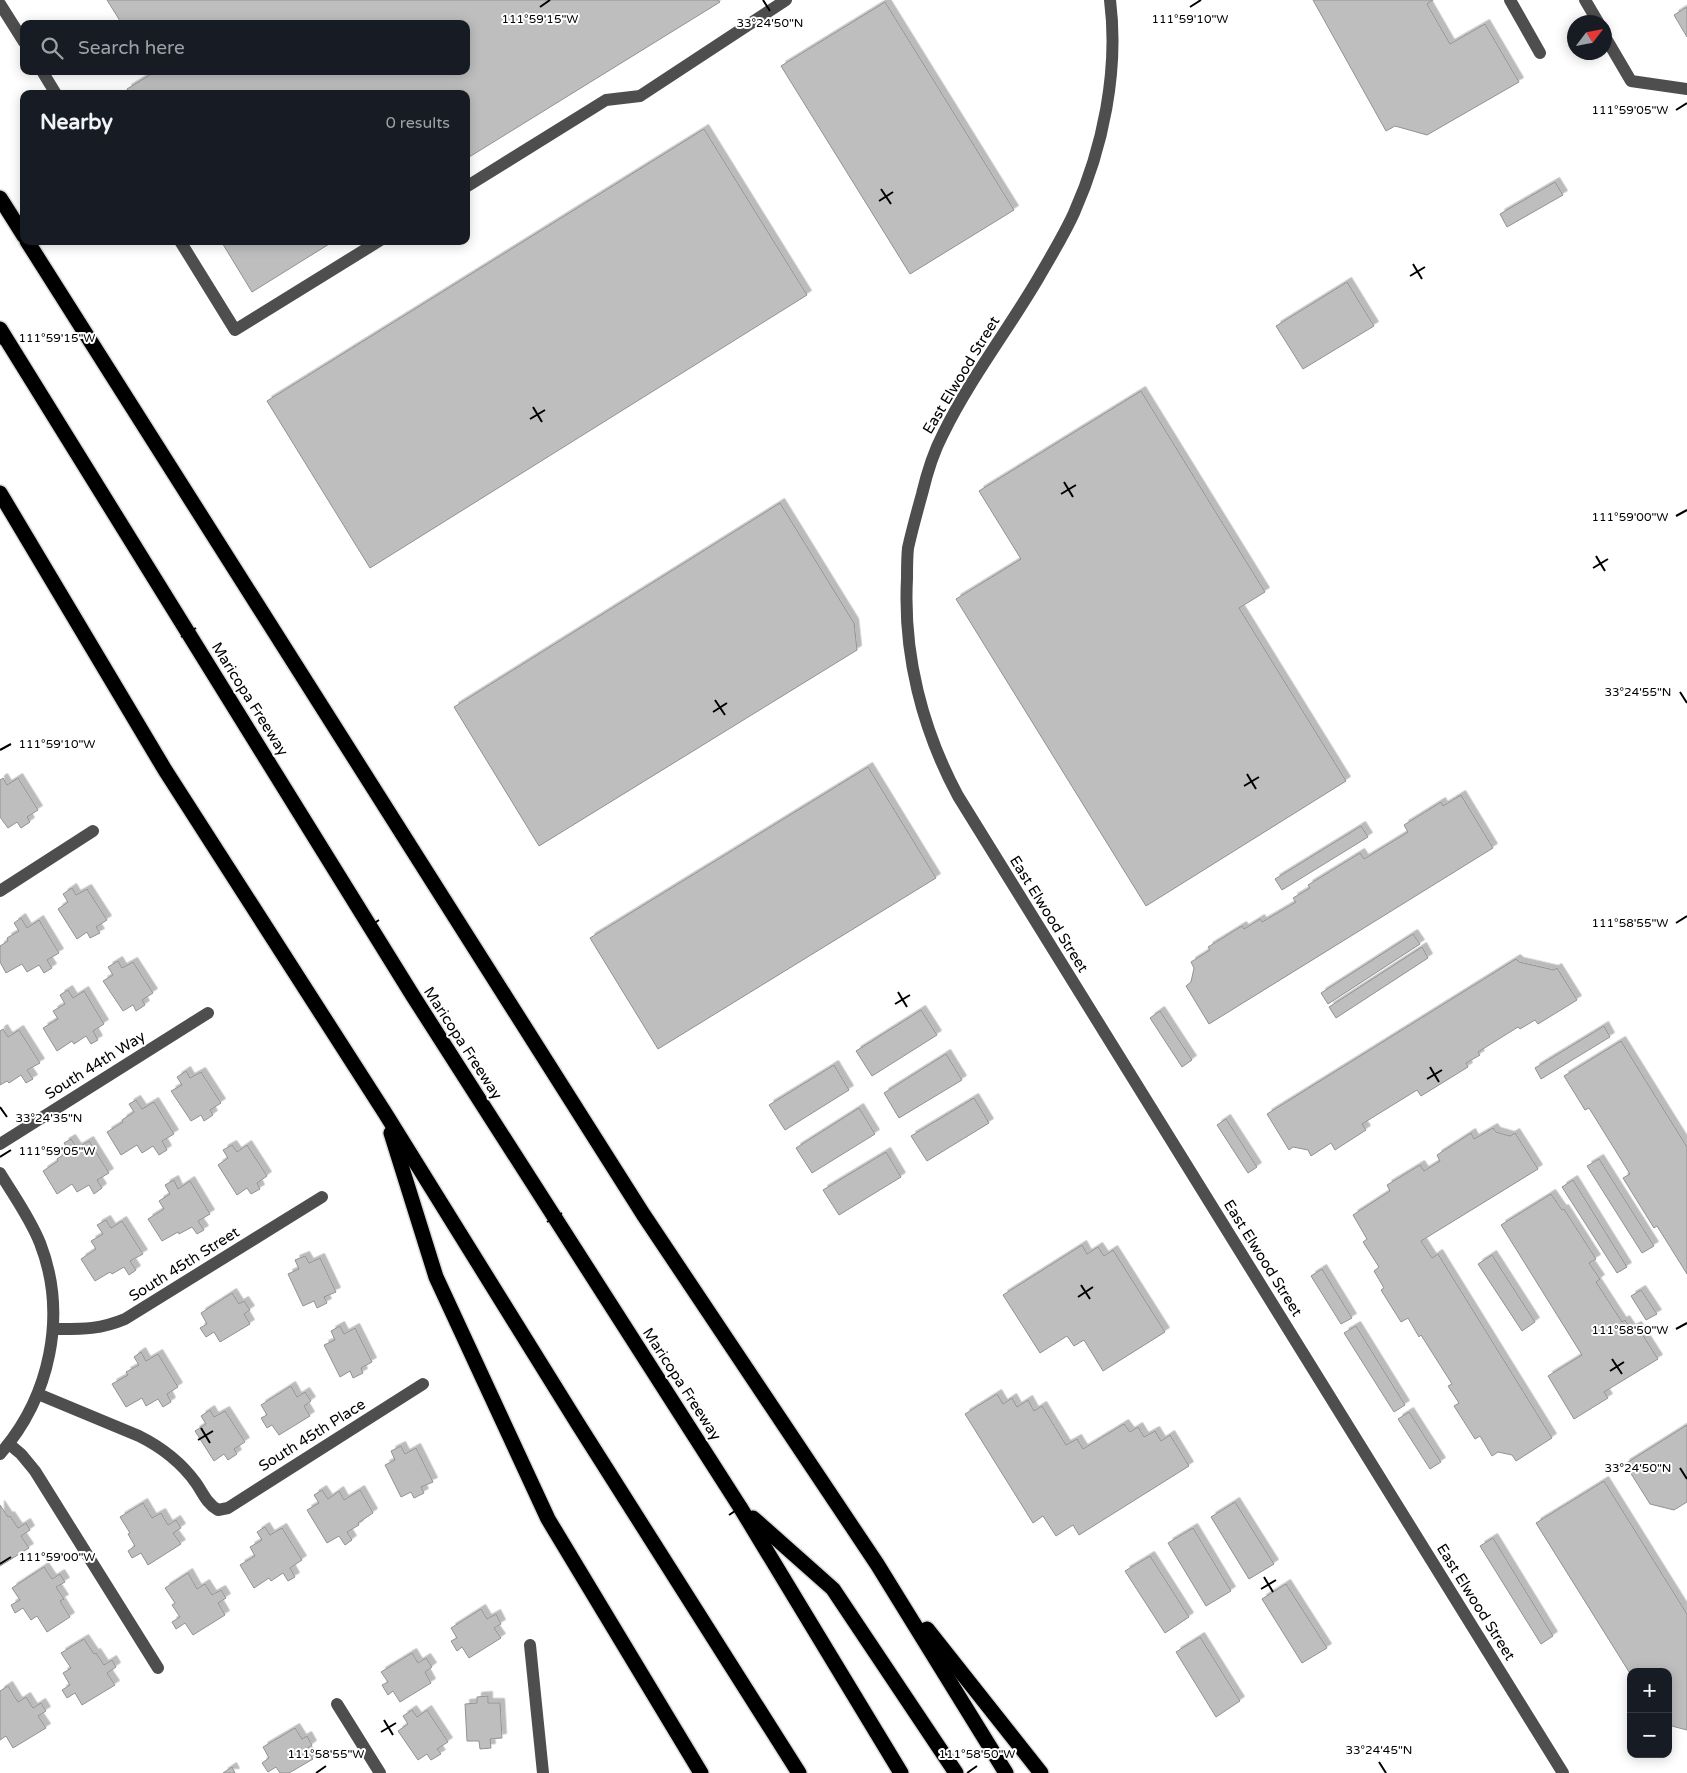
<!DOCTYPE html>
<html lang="en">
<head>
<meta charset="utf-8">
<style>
  :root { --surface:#171b24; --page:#20242c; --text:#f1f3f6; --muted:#9ea1a6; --line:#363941 }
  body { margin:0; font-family:"Varela Round",sans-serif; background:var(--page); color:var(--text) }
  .controls { position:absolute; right:15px; bottom:15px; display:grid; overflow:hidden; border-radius:10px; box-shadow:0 2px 12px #0003 }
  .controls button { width:45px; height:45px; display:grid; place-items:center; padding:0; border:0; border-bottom:1px solid var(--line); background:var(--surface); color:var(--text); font:25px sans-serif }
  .compass { position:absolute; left:1567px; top:15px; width:45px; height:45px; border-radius:50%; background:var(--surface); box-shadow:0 2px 12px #0003; rotate:58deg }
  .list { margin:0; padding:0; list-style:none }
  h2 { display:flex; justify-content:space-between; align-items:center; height:65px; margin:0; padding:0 20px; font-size:21px }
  h2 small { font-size:16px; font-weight:400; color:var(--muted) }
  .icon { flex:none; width:28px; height:28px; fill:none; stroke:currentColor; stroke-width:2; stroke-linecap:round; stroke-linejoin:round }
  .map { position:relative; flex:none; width:1687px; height:1773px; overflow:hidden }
  .search { position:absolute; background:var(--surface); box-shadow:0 2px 12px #0003; left:20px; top:20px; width:450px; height:55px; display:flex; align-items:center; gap:12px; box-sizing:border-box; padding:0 18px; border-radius:10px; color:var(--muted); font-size:19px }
  .panel { position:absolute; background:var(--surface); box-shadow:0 2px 12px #0003; left:20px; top:90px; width:450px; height:155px; border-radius:10px }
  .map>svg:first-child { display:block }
  .building { fill:#bebebe; stroke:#929292; filter:url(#shadow) }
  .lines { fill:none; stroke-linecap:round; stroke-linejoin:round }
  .highway-casing { stroke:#dbdbdb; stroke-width:18 }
  .minor { stroke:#4e4e4e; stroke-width:12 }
  .highway { stroke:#000; stroke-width:15 }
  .ticks { fill:none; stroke:#000; stroke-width:2 }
  .labels { text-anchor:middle; stroke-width:4; stroke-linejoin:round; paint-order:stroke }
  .street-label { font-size:15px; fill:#000; stroke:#fff }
  .ticks-label { font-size:12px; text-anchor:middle; fill:#000; stroke:#fff; stroke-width:4; stroke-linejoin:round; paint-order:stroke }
</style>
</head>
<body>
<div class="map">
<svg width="1687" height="1773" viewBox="0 0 1687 1773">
  <defs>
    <filter id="shadow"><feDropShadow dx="4.5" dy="-4.5" stdDeviation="0" flood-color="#0004"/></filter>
  </defs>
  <rect width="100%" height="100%" fill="#fff"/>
  <!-- building -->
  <g class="building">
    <polygon points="107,0 718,0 720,2 466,159 466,94 130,94 127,89 153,73 152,71 466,71 466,24 122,24"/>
    <polygon points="1313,0 1433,0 1427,4 1450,44 1485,24 1519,82 1427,135 1395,126 1386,131"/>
    <polygon points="885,2 1014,210 910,274 781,66"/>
    <polygon points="1687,7 1687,37 1674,15"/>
    <polygon points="704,129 807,295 370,568 267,401"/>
    <polygon points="1555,182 1563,195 1507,227 1500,214"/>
    <polygon points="221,241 334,241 252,292"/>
    <polygon points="1347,282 1374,326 1303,369 1276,326"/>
    <polygon points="1141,391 1265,592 1239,608 1346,781 1146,906 956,599 1021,559 979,491"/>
    <polygon points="780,503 854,623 857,650 539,846 454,707"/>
    <polygon points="868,767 936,878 658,1049 590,938"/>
    <polygon points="3,778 7,785 18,778 38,810 27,817 30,822 21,828 17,822 8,828 0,817 0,780"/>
    <polygon points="1461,795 1493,848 1209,1024 1186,986 1191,982 1194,968 1191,962 1210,950 1208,947 1242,926 1244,929 1260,919 1262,922 1296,902 1293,898 1310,888 1308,885 1360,853 1364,859 1408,832 1404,825 1441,802 1443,806"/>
    <polygon points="1361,826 1368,837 1282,890 1275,879"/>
    <polygon points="72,888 76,895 87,889 107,920 96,927 100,933 90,938 87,932 77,939 58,909 68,902 63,894"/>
    <polygon points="21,918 27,928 39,920 59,953 47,960 52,968 44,973 39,965 27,972 22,964 6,973 0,962 0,946 8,941 7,938 19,931 14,923"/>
    <polygon points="1413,934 1420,944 1328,1004 1321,993"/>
    <polygon points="1422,947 1428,958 1336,1018 1329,1007"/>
    <polygon points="1516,959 1519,962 1554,970 1557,968 1577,1000 1538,1024 1535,1020 1520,1029 1518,1027 1478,1052 1480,1055 1466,1063 1468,1067 1421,1096 1417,1090 1362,1124 1366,1130 1335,1150 1331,1143 1311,1156 1308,1150 1293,1147 1289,1150 1267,1114"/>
    <polygon points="118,961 122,968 133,962 153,993 142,1000 145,1005 136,1011 133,1005 123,1011 103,981 113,975 108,967"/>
    <polygon points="68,990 73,998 84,991 104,1024 93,1031 98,1040 91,1044 86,1036 74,1044 72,1041 57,1051 43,1028 58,1019 53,1011 65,1004 60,995"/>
    <polygon points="921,1010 937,1035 872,1076 856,1051"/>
    <polygon points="1160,1011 1192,1060 1182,1067 1150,1018"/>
    <polygon points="1604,1026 1610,1037 1541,1079 1535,1068"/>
    <polygon points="3,1029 8,1037 19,1030 40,1063 27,1070 33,1079 26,1083 21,1075 9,1083 7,1081 0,1085 0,1031"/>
    <polygon points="1621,1041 1687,1147 1687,1274 1657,1226 1654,1228 1623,1178 1630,1174 1589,1108 1585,1110 1564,1076"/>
    <polygon points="946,1054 962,1080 899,1118 884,1093"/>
    <polygon points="834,1065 849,1090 785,1130 769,1105"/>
    <polygon points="186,1071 190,1078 201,1072 221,1103 210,1110 213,1115 204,1121 201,1115 191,1121 171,1091 182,1085 177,1077"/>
    <polygon points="974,1098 989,1123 927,1161 911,1136"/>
    <polygon points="136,1100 142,1109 154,1102 174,1134 162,1141 167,1150 159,1155 153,1146 142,1153 137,1145 121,1155 107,1132 123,1122 122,1120 134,1112 129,1104"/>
    <polygon points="859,1108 875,1134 812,1173 796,1148"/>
    <polygon points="1226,1119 1257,1167 1248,1173 1217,1125"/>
    <polygon points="1493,1128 1496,1132 1510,1136 1515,1133 1538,1169 1421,1241 1432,1258 1438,1254 1552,1438 1516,1461 1512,1455 1498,1452 1492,1456 1480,1436 1475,1439 1454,1406 1459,1403 1448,1386 1452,1384 1421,1335 1419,1337 1408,1318 1401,1322 1381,1290 1384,1288 1374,1271 1379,1267 1363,1242 1367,1239 1353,1215 1390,1191 1387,1185 1420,1165 1424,1171 1440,1161 1437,1155 1471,1133 1474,1139"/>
    <polygon points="71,1139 77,1148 89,1141 109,1173 97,1180 102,1188 94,1194 89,1185 77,1192 72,1184 57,1194 43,1171 58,1161 57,1159 69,1151 64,1143"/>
    <polygon points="232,1145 237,1152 247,1145 267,1176 257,1183 260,1189 251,1194 247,1188 237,1195 218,1165 228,1158 223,1150"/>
    <polygon points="886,1152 901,1177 839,1215 823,1190"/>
    <polygon points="1599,1159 1654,1246 1642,1253 1587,1166"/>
    <polygon points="174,1180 178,1189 190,1181 210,1214 198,1221 204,1230 197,1234 192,1227 179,1234 178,1232 162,1241 148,1219 164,1209 159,1201 170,1194 165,1185"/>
    <polygon points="1573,1180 1627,1267 1617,1273 1562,1187"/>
    <polygon points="1551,1194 1562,1210 1564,1209 1596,1259 1589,1263 1600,1279 1596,1282 1622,1322 1625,1320 1631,1329 1637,1326 1658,1359 1604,1392 1608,1398 1574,1419 1548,1376 1582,1355 1501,1225"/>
    <polygon points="106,1220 111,1228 122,1221 143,1254 130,1261 136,1270 129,1275 124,1267 112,1274 110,1272 95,1281 81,1259 96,1249 91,1241 103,1234 97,1225"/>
    <polygon points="1082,1245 1087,1254 1098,1247 1104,1256 1113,1250 1165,1332 1103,1371 1084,1340 1074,1346 1067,1336 1040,1353 1003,1295"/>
    <polygon points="1492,1255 1535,1322 1522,1331 1478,1264"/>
    <polygon points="305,1256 309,1263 320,1258 336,1292 324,1297 327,1303 317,1308 314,1301 303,1306 288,1274 299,1269 295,1260"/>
    <polygon points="1322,1269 1352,1318 1341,1324 1311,1276"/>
    <polygon points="1641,1290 1657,1314 1646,1320 1631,1296"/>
    <polygon points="232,1293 239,1304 244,1301 250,1310 244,1314 250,1324 220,1342 214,1332 206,1337 200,1328 207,1324 201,1313"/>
    <polygon points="340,1326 344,1334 355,1328 372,1362 361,1368 363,1373 353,1378 350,1371 340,1377 324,1345 335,1340 331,1331"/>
    <polygon points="1356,1326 1405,1405 1394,1412 1344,1333"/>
    <polygon points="141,1352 146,1361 158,1354 178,1387 167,1394 171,1402 163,1407 158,1399 146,1406 142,1398 126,1407 112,1384 128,1375 126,1372 139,1365 134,1357"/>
    <polygon points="291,1386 297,1397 305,1392 311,1401 304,1406 310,1416 279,1435 272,1425 267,1428 261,1418 267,1415 261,1405"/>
    <polygon points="997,1394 1003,1404 1012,1398 1017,1407 1028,1400 1034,1411 1042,1406 1066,1445 1077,1439 1083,1449 1124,1424 1130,1432 1138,1427 1144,1437 1155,1431 1161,1441 1170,1435 1189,1466 1079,1535 1073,1525 1056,1536 1043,1516 1033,1523 965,1414"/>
    <polygon points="210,1410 214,1417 225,1411 245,1442 234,1449 237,1454 228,1460 224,1454 214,1461 195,1431 206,1424 201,1416"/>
    <polygon points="1409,1412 1441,1462 1430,1469 1398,1419"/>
    <polygon points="1687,1425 1687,1502 1674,1510 1650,1504 1625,1464"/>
    <polygon points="401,1446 405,1454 416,1448 433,1482 421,1487 424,1493 414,1498 411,1492 401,1497 385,1465 395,1460 391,1451"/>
    <polygon points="1604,1481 1687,1614 1687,1730 1668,1725 1668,1672 1631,1672 1631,1675 1536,1523"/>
    <polygon points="322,1490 328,1499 339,1491 344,1500 360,1490 373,1513 358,1523 359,1525 347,1532 352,1540 345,1545 339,1536 327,1543 307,1510 319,1503 314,1495"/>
    <polygon points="1235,1502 1274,1564 1249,1579 1211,1517"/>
    <polygon points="143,1503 152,1518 161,1513 168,1525 176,1520 181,1528 173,1533 181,1544 148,1565 141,1553 132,1558 128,1551 135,1546 128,1534 130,1533 120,1517"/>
    <polygon points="0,1505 8,1517 10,1516 18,1528 26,1523 30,1530 21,1536 29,1548 0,1566"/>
    <polygon points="265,1527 270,1535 282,1528 302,1560 290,1568 295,1577 288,1581 283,1573 271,1581 269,1578 254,1588 240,1565 255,1556 250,1547 262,1540 257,1532"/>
    <polygon points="1193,1528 1231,1591 1206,1606 1168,1543"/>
    <polygon points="1493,1538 1553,1636 1541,1644 1480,1546"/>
    <polygon points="1150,1556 1189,1617 1165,1633 1125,1571"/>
    <polygon points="44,1567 52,1579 60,1574 65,1582 56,1587 64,1599 60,1601 70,1617 47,1632 37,1616 31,1620 23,1608 15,1613 11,1605 20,1600 12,1588"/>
    <polygon points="188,1573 197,1589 205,1584 212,1595 221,1590 226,1598 218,1603 225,1615 193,1635 185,1623 176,1629 172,1622 180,1617 172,1605 175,1603 165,1588"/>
    <polygon points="1286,1584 1327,1648 1302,1663 1262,1599"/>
    <polygon points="481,1609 487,1619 496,1614 501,1624 494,1628 501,1638 469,1658 462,1647 457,1651 451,1641 457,1638 451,1628"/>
    <polygon points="1200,1637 1240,1701 1216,1717 1176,1652"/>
    <polygon points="84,1639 94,1654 96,1653 104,1665 112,1660 116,1667 107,1673 115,1685 82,1705 75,1693 67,1698 62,1690 70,1685 63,1673 71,1668 61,1653"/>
    <polygon points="412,1653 418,1663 426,1658 432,1667 425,1672 431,1683 400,1702 393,1691 388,1695 382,1685 388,1682 381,1672"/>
    <polygon points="8,1686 18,1702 26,1697 33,1708 41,1703 46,1711 38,1716 46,1728 13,1748 6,1736 0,1740 0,1691"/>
    <polygon points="488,1696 488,1703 500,1703 502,1738 490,1739 491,1748 480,1749 479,1741 467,1741 465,1704 477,1703 477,1697"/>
    <polygon points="412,1710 417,1717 427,1710 448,1742 437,1749 441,1754 431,1760 427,1754 418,1760 398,1731 408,1724 403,1716"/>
    <polygon points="295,1728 302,1739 307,1736 312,1745 306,1749 313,1759 289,1773 280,1773 276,1767 268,1772 262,1763 269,1758 263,1747"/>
    <polygon points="232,1767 235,1773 223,1773"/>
  </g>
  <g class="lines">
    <!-- highway casing -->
    <g class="highway-casing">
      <g id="highway">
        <polyline points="0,198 24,236"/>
        <polyline points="27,241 643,1214 877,1564 1006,1773"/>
        <polyline points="0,329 413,996 740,1507 901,1773"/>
        <polyline points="0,493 165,770 385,1113 578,1424 799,1773"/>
        <polyline points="391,1133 436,1277 548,1519 701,1773"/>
        <polyline points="753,1518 833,1589 956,1773"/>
        <polyline points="927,1629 1041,1773"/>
      </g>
    </g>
    <!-- minor -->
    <g class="minor">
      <path d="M1110,0c9,71 -7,148 -36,213 -10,22 -23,43 -35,64 -31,53 -69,102 -96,157 -10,19 -16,39 -21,60 -5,18 -10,36 -14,54 -1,10 -1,20 -1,30 -4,76 15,151 51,218l605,977"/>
      <polyline points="1510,0 1540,53"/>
      <polyline points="1585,0 1598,22"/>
      <polyline points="0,4 24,42"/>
      <polyline points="1604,35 1631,81 1687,89"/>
      <polyline points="42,71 56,94"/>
      <polyline points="466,187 606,100 640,96 786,0"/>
      <polyline points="180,241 235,330 379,241"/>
      <polyline points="0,891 93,831"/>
      <polyline points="0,1144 208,1013"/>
      <path d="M0,1173c14,23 30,45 40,70 28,72 10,154 -40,211"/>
      <path d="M53,1329c27,0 46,1 72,-10l197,-122"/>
      <path d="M38,1394l101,42c22,11 42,26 57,47 7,10 11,21 22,27l10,-2 195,-124"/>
      <polyline points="9,1444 21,1454 35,1471 158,1668"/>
      <polyline points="530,1645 543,1773"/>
      <polyline points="337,1704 380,1773"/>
    </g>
    <!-- highway -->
    <use href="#highway" class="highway"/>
  </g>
  <!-- ticks -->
  <path class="ticks" d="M763,0l7,11M540,7l10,-7M1190,7l11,-7M1676,110l11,-7M881,189l10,15M879,201l14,-9M1413,264l9,15M1410,276l15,-9M0,344l11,-7M533,407l9,15M530,419l15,-9M1064,482l9,15M1061,494l15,-9M1676,516l11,-6M1596,556l9,15M1593,568l15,-9M184,625l9,15M181,637l15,-9M1680,692l7,11M715,700l10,15M713,712l14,-9M0,750l11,-6M1247,774l9,15M1244,786l15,-9M367,918l9,14M1676,923l11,-7M364,930l15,-10M898,992l9,15M895,1004l15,-9M1430,1067l9,15M1427,1079l15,-9M0,1107l7,10M0,1157l11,-7M549,1210l10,15M547,1222l15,-9M1081,1285l9,14M1078,1297l15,-10M1676,1329l11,-6M1612,1359l10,15M1610,1371l14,-9M201,1428l9,15M198,1440l15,-9M1680,1468l7,11M732,1503l9,14M729,1515l15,-10M0,1564l11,-7M1264,1577l9,15M1261,1589l15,-9M384,1720l9,15M381,1732l15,-9M1379,1762l7,11M316,1773l10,-7M967,1773l10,-7"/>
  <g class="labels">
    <!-- street labels -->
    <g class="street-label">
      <text transform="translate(961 375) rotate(-59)" y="5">East Elwood Street</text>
      <text transform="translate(250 699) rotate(58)" y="5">Maricopa Freeway</text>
      <text transform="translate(1049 914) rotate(58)" y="5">East Elwood Street</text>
      <text transform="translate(463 1043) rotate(57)" y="5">Maricopa Freeway</text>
      <text transform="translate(95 1065) rotate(-32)" y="5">South 44th Way</text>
      <text transform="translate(1263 1258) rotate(58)" y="5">East Elwood Street</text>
      <text transform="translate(184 1264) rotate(-32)" y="5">South 45th Street</text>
      <text transform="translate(682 1384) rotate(57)" y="5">Maricopa Freeway</text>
      <text transform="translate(312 1435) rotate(-32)" y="5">South 45th Place</text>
      <text transform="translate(1476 1602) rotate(58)" y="5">East Elwood Street</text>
    </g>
  </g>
  <g class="ticks-label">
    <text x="540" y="23">111°59'15"W</text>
    <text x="1190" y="23">111°59'10"W</text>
    <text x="770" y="27">33°24'50"N</text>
    <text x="1630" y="114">111°59'05"W</text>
    <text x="57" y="342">111°59'15"W</text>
    <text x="1630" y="521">111°59'00"W</text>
    <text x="1638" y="696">33°24'55"N</text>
    <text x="57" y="748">111°59'10"W</text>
    <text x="1630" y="927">111°58'55"W</text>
    <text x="49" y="1122">33°24'35"N</text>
    <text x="57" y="1155">111°59'05"W</text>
    <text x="1630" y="1334">111°58'50"W</text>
    <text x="1638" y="1472">33°24'50"N</text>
    <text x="57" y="1561">111°59'00"W</text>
    <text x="1379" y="1754">33°24'45"N</text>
    <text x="326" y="1758">111°58'55"W</text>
    <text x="977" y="1758">111°58'50"W</text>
  </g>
</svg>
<div class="controls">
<button>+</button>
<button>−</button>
</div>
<svg class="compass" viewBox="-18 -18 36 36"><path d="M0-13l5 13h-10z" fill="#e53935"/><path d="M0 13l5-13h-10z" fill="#9ea1a6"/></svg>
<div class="search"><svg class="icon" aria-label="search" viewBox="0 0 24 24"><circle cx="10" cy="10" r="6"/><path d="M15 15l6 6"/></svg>Search here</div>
<section class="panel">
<h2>Nearby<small>0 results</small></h2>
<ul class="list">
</ul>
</section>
</div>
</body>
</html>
